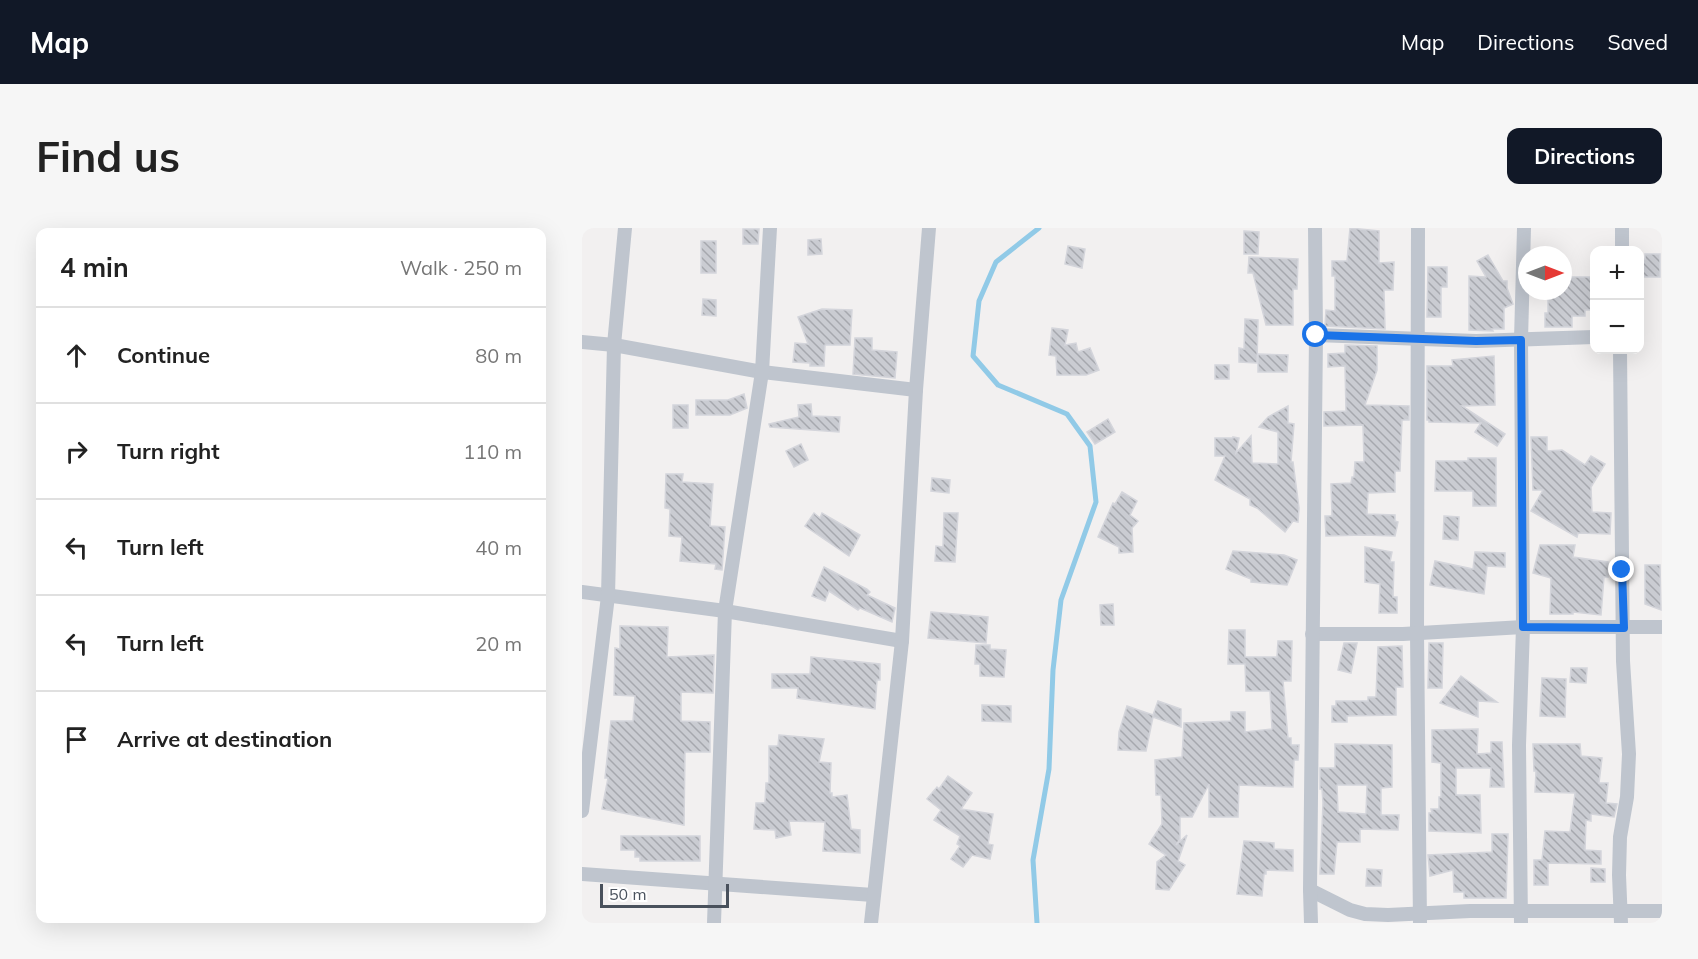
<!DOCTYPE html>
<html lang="en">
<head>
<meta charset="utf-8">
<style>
  :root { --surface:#fff; --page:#f6f6f6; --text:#222; --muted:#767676; --line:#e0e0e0; --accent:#111827 }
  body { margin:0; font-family:Mulish,sans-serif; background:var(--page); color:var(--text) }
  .controls { position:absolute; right:18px; top:18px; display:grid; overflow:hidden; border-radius:12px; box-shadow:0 6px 24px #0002 }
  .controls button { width:54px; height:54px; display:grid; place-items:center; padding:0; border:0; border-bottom:2px solid var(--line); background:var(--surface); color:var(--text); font:30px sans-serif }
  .compass { position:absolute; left:936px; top:18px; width:54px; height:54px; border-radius:50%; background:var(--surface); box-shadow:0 6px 24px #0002; rotate:90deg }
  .scale { position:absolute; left:18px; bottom:15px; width:129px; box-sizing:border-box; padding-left:6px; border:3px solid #49515c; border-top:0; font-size:16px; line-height:21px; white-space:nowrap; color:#49515c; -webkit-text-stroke:4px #fff; paint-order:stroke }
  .stop { position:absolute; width:18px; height:18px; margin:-14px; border:4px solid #1a73e8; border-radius:50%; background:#fff }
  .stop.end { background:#1a73e8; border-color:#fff; box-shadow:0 2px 6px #0008 }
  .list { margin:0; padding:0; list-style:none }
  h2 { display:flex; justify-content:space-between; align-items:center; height:78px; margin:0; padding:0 24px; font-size:26px }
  h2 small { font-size:20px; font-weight:400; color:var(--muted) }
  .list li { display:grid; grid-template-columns:39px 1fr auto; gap:18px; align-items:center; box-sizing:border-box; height:96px; padding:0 24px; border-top:2px solid var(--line) }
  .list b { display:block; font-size:22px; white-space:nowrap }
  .list em { font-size:20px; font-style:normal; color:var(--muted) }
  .icon { flex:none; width:33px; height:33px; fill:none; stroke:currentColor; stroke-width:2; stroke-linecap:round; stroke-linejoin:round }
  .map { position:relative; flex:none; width:1080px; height:695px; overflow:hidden; border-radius:12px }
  header { display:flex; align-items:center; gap:36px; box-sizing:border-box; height:84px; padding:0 30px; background:var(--accent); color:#fff }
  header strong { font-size:28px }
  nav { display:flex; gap:33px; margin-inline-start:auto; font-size:21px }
  .intro { display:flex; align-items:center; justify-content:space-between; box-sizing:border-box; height:144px; padding:0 36px }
  h1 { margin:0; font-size:42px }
  .button { padding:15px 27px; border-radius:12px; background:var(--accent); color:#fff; font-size:21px; font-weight:700 }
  main { display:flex; gap:36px; padding:0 36px }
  aside { flex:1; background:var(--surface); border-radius:12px; box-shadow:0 6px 24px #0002 }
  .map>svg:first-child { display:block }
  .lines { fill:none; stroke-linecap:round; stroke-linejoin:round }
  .stream { stroke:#91cae7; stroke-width:5 }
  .building { fill:url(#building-back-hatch); stroke:#d4d5db; stroke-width:1.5; fill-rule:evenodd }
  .minor { stroke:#bfc5ce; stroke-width:14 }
  .route { stroke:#1a73e8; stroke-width:8 }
</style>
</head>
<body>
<header>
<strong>Map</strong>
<nav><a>Map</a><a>Directions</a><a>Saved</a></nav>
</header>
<div class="intro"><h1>Find us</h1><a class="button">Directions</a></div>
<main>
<aside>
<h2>4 min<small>Walk · 250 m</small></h2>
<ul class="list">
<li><svg class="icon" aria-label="ahead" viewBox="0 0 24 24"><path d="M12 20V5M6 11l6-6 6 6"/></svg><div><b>Continue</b></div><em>80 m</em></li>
<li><svg class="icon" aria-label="right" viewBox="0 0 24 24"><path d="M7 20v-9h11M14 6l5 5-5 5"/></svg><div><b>Turn right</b></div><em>110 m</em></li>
<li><svg class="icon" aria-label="left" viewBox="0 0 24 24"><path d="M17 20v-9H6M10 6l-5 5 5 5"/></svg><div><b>Turn left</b></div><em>40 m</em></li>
<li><svg class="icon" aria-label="left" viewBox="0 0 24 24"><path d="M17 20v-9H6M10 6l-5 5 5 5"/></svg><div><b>Turn left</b></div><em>20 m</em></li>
<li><svg class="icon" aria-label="arrive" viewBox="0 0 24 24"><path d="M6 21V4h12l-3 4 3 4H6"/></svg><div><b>Arrive at destination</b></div></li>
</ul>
</aside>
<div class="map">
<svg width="1080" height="695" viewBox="0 0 1080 695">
  <defs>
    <pattern id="building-back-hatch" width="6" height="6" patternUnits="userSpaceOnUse" patternTransform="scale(1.5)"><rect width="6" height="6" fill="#caccd2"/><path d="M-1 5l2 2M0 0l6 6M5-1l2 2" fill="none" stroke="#a6a8ae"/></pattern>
  </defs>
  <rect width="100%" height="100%" fill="#f2f0f0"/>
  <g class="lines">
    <!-- stream -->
    <polyline class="stream" points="455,695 451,632 467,541 471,442 479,372 514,274 508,218 485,186 416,157 391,128 397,73 414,34 457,0"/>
  </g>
  <!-- building -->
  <g class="building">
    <polygon points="768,0 797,3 797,35 812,34 811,62 802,62 803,101 743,98 744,82 753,83 753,48 750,48 750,33 765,33"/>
    <polygon points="161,1 177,1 176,16 161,16"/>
    <polygon points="662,3 677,4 676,26 662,26"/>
    <polygon points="239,11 240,26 226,27 226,12"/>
    <rect x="119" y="13" width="15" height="32"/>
    <polygon points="486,18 503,21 500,40 483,36"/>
    <polygon points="1063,26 1078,26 1078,49 1058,49 1058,31 1063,31"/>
    <polygon points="906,27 921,53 925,53 925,60 931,76 922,80 922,101 910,101 911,103 887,102 887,48 904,49 895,33"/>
    <polygon points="667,29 716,31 715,61 711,61 711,97 684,97 671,45 666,45"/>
    <polygon points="846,39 865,39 865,59 859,59 859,89 845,89"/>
    <polygon points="981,49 1012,49 1012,82 1003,82 1003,88 990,88 990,99 963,99 963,85 966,85 966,63 981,63"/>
    <polygon points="121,71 134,72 134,88 120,87"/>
    <polygon points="240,81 270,82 268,117 243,117 242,138 228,138 228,135 211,134 213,115 226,116 216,89"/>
    <polygon points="663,91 676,92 675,135 657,134 657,120 662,121"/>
    <polygon points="470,100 486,102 483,117 494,115 496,124 508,120 517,142 504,147 475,147 474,128 467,127"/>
    <polygon points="273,110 290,110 290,122 315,124 313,150 271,146"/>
    <polygon points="763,117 795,118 795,142 783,177 827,178 827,192 820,192 818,243 813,243 813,264 786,265 785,286 813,287 813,293 816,294 813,308 782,307 744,308 743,288 750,288 749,256 769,255 770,249 772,249 773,234 782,234 781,197 742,198 742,184 764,183 763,138 746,139 746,126 763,125"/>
    <polygon points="676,126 706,127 705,144 676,144"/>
    <polygon points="912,128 913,177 880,178 923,206 915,218 893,204 899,195 847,194 847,192 845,192 845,138 871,138 870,132"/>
    <rect x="633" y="137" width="14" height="14"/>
    <polygon points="162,166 165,180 148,187 114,187 114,172 146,172"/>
    <polygon points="229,176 230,188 258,189 257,204 188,199 187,196 217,189 216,177"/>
    <rect x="91" y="177" width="15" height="23"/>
    <polygon points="706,178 706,195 712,196 709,234 711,234 717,280 716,294 711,293 703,304 675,280 668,277 668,271 633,252 643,228 633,228 633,210 651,210 651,209 657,210 654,225 669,208 670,235 696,236 696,204 677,199 686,189"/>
    <polygon points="526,191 533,204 513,216 505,204"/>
    <polygon points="949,209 965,209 965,223 980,222 1003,237 1009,228 1023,236 1009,259 1010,284 1029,285 1028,306 996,305 995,309 949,283 961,262 951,262"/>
    <polygon points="219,216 226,232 212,239 204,223"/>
    <polygon points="886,230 914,230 914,278 891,278 891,263 853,263 854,233 886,233"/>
    <polygon points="84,246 101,246 100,254 131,256 128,298 143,299 140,342 133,341 134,336 98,333 100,309 87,308 88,281 83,280"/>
    <polygon points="350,250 368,252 367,265 349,263"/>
    <polygon points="540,264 555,273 548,287 556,293 550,300 551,324 537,325 537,319 516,309 531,275 533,276"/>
    <polygon points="232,285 238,290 240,285 278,307 267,328 223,298"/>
    <polygon points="362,285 376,285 373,334 353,333 354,318 361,319"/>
    <polygon points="862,288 877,289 876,312 861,311"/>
    <polygon points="958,317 993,317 991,329 1026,334 1026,349 1022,349 1019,387 991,384 991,386 968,386 969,350 951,345"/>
    <polygon points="783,319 810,324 808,334 812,334 811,369 815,369 815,385 797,385 798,356 783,354"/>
    <polygon points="651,323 702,327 715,332 705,357 669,354 669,351 644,341"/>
    <polygon points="893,324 923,325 923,339 905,338 902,366 848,357 853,333 891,341"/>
    <polygon points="1063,337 1078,337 1079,382 1063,376"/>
    <polygon points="242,339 285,361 288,364 285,367 313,380 310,394 278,380 276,382 247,363 243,373 230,368"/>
    <polygon points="531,376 532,397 519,397 518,377"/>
    <polygon points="349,384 406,389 404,415 346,410"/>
    <polygon points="38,398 86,399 85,429 132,427 131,465 99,464 99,493 128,494 128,524 103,524 102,597 20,581 26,550 23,550 29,493 51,493 53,468 32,467 33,420 38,421"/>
    <polygon points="647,402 663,402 663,429 695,429 696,413 710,413 709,453 701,453 706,510 709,510 709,517 717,517 716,532 712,532 711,559 657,557 656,589 627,589 627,556 610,589 598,589 598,611 594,617 605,607 596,633 603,637 587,662 574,661 575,634 584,627 567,616 580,596 579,567 574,567 573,532 600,529 602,495 649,493 649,484 663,484 663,504 690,501 688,463 664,463 663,436 646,436"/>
    <polygon points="762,415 775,415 769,445 756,442"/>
    <polygon points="847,415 861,415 860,460 846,460"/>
    <polygon points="394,417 408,417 408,421 424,422 422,449 398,448 398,436 393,436"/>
    <polygon points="820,418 821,459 814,459 814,487 765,488 765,494 750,494 750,478 754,478 754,473 786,473 786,469 794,469 796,419"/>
    <polygon points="229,429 298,436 298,452 295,452 293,481 215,470 216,460 190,460 190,446 228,446"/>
    <polygon points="989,440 1005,440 1004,455 988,454"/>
    <polygon points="879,448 915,474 896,473 896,489 858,475"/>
    <polygon points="960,450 984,451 983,489 958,488"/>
    <polygon points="576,473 599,481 599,499 571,489 564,523 536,522 537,504 545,478 571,487"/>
    <polygon points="400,477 429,478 429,494 400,493"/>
    <polygon points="896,501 895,526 909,525 909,514 920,514 922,559 908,559 909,540 874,540 874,567 898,567 899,605 847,603 847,585 850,585 849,581 857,581 857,569 859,569 859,535 850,534 850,502"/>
    <polygon points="197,507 242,511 237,534 249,535 248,565 250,565 250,569 265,567 269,601 278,602 278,625 241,623 243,594 207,593 209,607 194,610 193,602 172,601 174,575 183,575 184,555 187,555 187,518 196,518"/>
    <path d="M753,516l57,1v42l-11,1v27h18l-1,15 -38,-1v13h-23l-3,32h-14l3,-71 -1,-14h-2v-21h15zM755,557h30l-1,29 -28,-2z"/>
    <polygon points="951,516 998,516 999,528 1020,530 1017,555 1026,555 1024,575 1035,576 1032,589 1009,586 1009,593 1004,592 1003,622 1019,623 1019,636 966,635 966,657 952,657 952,632 960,632 963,603 988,604 993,565 953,564 954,543 952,543"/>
    <polygon points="366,548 390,565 379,581 411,586 406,616 411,617 408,631 390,627 381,639 369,631 378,618 375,616 378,608 352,592 359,582 345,571 355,559 357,561"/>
    <polygon points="910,606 926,606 924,670 882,670 882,664 872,664 871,642 848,648 846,627 910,624"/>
    <polygon points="39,608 118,608 118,633 58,633 58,629 53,629 53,622 39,622"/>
    <polygon points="662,613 692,615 692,621 711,622 711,643 684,642 684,646 682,646 680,668 655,666"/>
    <polygon points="1009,640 1023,641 1023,654 1009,654"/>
    <polygon points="785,641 800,642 799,658 784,658"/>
  </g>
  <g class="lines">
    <!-- minor -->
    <g class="minor">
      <polyline points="836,0 835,405 838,695"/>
      <polyline points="1040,22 1040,0"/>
      <polyline points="734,107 894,113 1012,109"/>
      <polyline points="0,114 32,117 180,144 334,162"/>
      <polyline points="1038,122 1041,433 1047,526 1045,569 1038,609 1037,647 1039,695"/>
      <polyline points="0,364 143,383 320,413"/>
      <polyline points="730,406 821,406 941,399 1080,399"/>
      <polyline points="0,583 26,368 32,117 43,0"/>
      <polyline points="0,646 291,667"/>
      <polyline points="728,662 768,682 783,686 806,687 888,683 1080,683"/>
      <polyline points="132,695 143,383 180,144 188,0"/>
      <polyline points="289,695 320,413 334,162 347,0"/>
      <polyline points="729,695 728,662 734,107 733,0"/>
      <polyline points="939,695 937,517 941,399 939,112 942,0"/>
    </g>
  </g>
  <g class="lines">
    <!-- route -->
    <polyline class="route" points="734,107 894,113 939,112 941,399 1042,400 1040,342"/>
  </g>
</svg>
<div class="controls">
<button>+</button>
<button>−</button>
</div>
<svg class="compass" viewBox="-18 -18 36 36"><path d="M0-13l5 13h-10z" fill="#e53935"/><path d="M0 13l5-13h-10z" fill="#767676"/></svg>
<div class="scale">50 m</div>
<div class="stop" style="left:734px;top:107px"></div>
<div class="stop end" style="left:1040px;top:342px"></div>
</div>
</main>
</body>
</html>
